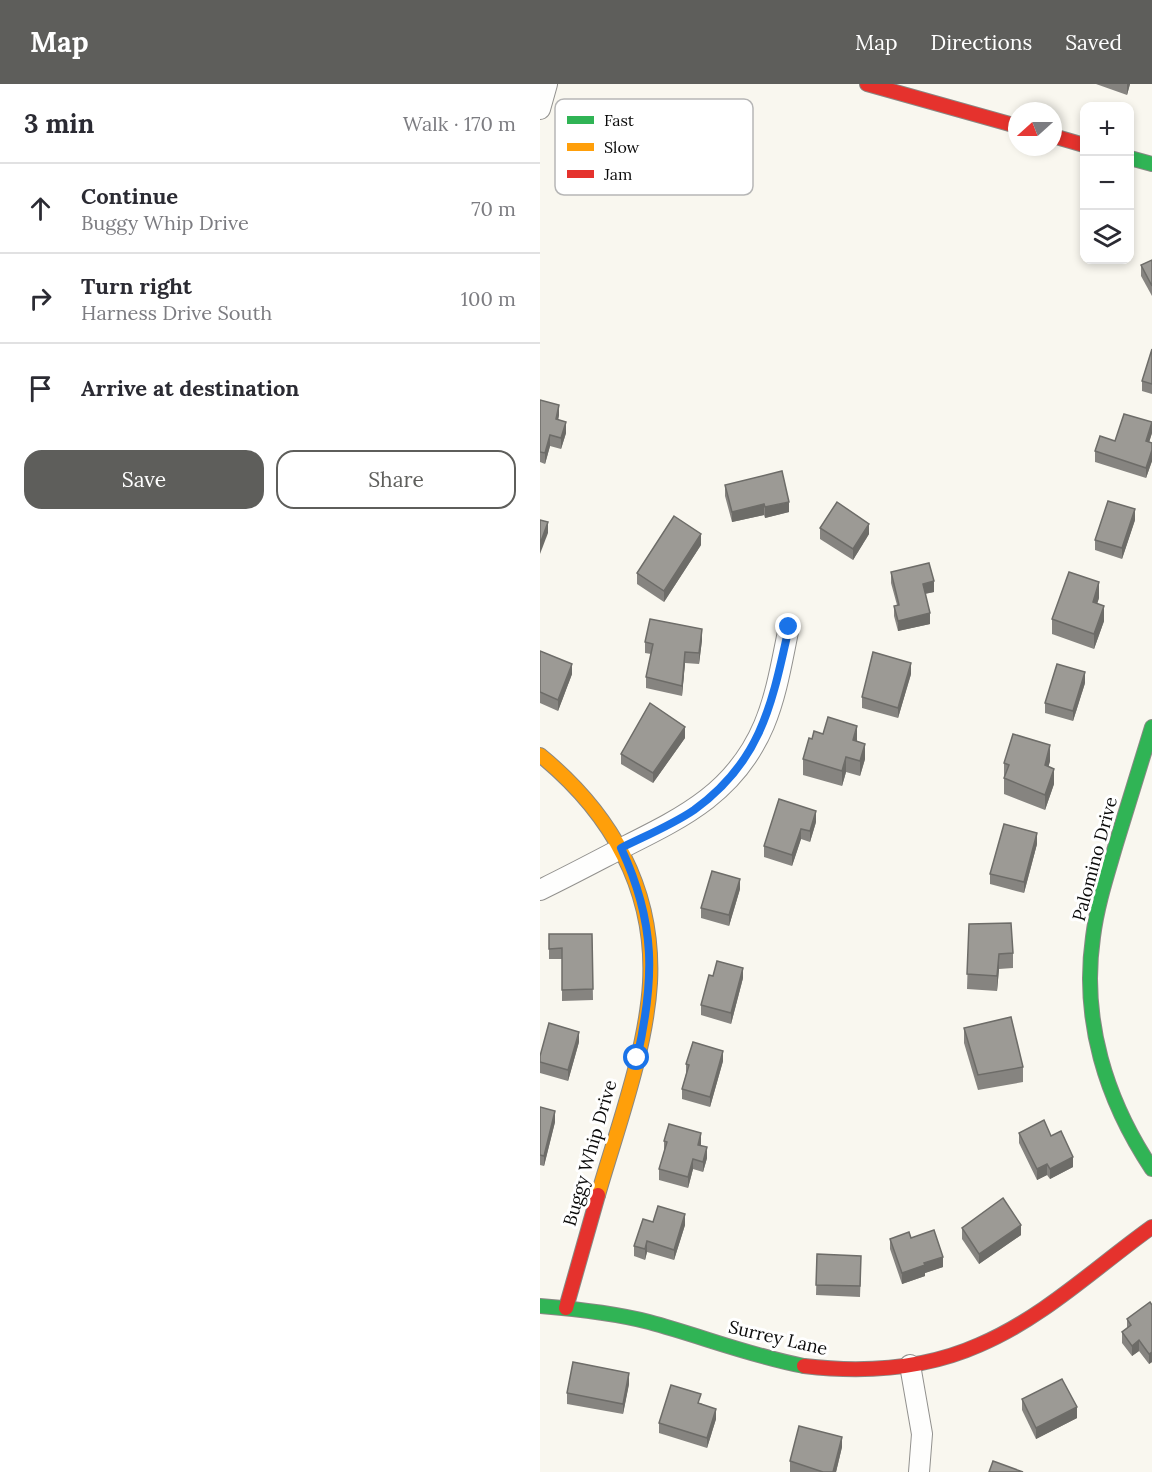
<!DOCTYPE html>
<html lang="en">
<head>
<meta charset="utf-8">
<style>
  :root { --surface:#fff; --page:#f7f7f7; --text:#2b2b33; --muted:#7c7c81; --line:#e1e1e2; --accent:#5e5e5b }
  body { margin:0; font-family:Lora,serif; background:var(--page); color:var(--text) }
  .controls { position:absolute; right:18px; top:18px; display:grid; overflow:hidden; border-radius:12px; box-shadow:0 3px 9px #0003 }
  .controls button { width:54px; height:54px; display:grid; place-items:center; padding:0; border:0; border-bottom:2px solid var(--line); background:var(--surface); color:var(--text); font:30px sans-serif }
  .compass { position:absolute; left:468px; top:18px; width:54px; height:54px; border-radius:50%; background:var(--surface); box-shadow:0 3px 9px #0003; rotate:249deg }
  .stop { position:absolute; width:18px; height:18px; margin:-14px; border:4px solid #1a73e8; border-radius:50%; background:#fff }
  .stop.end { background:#1a73e8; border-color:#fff; box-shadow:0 2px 6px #0008 }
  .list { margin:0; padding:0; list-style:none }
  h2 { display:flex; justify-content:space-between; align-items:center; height:78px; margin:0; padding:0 24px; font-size:26px }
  h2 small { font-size:20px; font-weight:400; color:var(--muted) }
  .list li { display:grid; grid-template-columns:39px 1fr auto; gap:18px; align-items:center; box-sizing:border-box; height:90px; padding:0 24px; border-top:2px solid var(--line) }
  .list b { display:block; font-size:22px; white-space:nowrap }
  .list p { margin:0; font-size:20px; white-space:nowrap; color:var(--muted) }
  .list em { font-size:20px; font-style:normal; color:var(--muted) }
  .actions { display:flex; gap:12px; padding:18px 24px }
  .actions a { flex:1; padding:14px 0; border:2px solid var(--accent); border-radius:18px; text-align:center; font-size:21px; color:var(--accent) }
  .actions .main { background:var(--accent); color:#fff }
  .icon { flex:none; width:33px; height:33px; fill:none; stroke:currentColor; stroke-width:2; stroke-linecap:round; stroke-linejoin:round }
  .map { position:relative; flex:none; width:612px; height:1388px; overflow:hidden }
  header { display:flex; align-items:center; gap:36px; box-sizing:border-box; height:84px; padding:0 30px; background:var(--accent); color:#fff }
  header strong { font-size:28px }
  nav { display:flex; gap:33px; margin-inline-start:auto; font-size:21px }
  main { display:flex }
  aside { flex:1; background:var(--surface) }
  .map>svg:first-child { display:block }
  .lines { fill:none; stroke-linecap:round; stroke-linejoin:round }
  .street-casing { stroke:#92918e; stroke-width:22 }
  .fast-casing { stroke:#898884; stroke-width:16 }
  .slow-casing { stroke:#898884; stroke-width:16 }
  .jam-casing { stroke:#898884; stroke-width:16 }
  .street { stroke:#fefefd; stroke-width:20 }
  .fast { stroke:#30b455; stroke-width:14 }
  .slow { stroke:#ff9f0a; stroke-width:14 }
  .jam { stroke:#e5322d; stroke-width:14 }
  .wall { fill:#868480 }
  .shaded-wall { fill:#6d6c68 }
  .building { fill:#9c9a95; stroke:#6d6c68; stroke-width:1.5 }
  .route { stroke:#1a73e8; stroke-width:8 }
  .labels { text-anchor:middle; stroke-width:6; stroke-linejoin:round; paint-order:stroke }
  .street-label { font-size:18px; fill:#0b0b0b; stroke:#fff }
  .key { fill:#fff; stroke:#b6b6b6; stroke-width:1.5 }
  .key-label { font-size:16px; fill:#0b0b0b }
</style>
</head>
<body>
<header>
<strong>Map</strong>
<nav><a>Map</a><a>Directions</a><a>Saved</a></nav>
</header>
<main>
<aside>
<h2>3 min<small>Walk · 170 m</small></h2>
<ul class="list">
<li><svg class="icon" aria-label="ahead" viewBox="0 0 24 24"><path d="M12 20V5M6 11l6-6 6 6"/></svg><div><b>Continue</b><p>Buggy Whip Drive</p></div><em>70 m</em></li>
<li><svg class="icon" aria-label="right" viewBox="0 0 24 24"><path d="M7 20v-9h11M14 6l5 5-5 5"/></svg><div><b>Turn right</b><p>Harness Drive South</p></div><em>100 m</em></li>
<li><svg class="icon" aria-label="arrive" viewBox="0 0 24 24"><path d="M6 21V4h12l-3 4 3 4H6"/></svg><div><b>Arrive at destination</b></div></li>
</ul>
<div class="actions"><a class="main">Save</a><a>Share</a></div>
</aside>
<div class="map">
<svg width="612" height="1388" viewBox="0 0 612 1388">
  <rect width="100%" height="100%" fill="#f9f7ef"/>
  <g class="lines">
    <!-- street casing -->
    <g class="street-casing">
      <g id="street">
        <polyline points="0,25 7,0"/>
        <path d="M0,806c29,-14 57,-29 86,-44 60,-30 110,-55 138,-121 13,-31 18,-65 25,-98"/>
        <polyline points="370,1281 382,1350 379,1388"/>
      </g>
    </g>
    <!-- fast casing -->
    <g class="fast-casing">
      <g id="fast">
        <polyline points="590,74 612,80"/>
        <path d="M612,643c-12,39 -24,78 -36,117 -9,31 -19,61 -23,93 -12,83 13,163 59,232"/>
        <path d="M0,1222c37,3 74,7 109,16 52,14 102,34 155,44"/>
      </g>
    </g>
    <!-- slow casing -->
    <g class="slow-casing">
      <path id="slow" d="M0,671c71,58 115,134 110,228 -4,68 -33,146 -52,212"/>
    </g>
    <!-- jam casing -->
    <g class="jam-casing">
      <g id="jam">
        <polyline points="327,0 477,42"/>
        <polyline points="513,52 544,61"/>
        <polyline points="26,1224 58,1111"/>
        <path d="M264,1282c60,7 119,4 175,-21 64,-27 117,-78 173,-118"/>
      </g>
    </g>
    <!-- street -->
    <use href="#street" class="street"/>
    <!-- fast -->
    <use href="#fast" class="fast"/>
    <!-- slow -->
    <use href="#slow" class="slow"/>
    <!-- jam -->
    <use href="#jam" class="jam"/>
  </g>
  <!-- wall -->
  <g class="wall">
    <polygon points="556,0 590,0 587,11"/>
    <polygon points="612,176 612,212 601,192 601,181"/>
    <polygon points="612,265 612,310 602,307 602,297"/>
    <polygon points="0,316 19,331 18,336 26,349 21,365 10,362 5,380 0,378"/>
    <polygon points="612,349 609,358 612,359 612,377 606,394 555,378 555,367 575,357"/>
    <polygon points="185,401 249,428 225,434 224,431 192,438 185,412"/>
    <polygon points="595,436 582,475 555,466 555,456"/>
    <polygon points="280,444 329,450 313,476 280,455"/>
    <polygon points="161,461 124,518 97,500 97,489"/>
    <polygon points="351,488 394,508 385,510 390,540 358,547 354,532 354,522 357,521 351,499"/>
    <polygon points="559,514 557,519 564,537 554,565 512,550 512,535"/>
    <polygon points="162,556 159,580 145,579 142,612 106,604 106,593 111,570 105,569 105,558"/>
    <polygon points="0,567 32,590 18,627 0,619"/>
    <polygon points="371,590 358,634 322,624 322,613"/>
    <polygon points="545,599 533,637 505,629 505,619"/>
    <polygon points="283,650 317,657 325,675 320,692 306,688 302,702 263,691 263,675 272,655"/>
    <polygon points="145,654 113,699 81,680 81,670"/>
    <polygon points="510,677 508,683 514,700 505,726 464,710 464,679"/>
    <polygon points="276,738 270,758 261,755 252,782 224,773 224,762"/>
    <polygon points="497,760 484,809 450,800 450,790"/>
    <polygon points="200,805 189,842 161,834 161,824"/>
    <polygon points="429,840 473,869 473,884 459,885 457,907 427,905"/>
    <polygon points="9,850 52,850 53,916 22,917 22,875 9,875"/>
    <polygon points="203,894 191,940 161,931 161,921"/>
    <polygon points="424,944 483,983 483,998 438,1006 424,959"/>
    <polygon points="39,958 28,997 0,989 0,972"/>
    <polygon points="183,977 170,1023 142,1015 142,1005 146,990 146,980"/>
    <polygon points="0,1023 15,1038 4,1082 0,1081"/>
    <polygon points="479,1049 511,1052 533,1083 510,1095 507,1091 497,1096 479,1059"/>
    <polygon points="124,1057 161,1060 161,1061 167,1074 163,1088 153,1085 148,1104 119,1096 119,1085 124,1068"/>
    <polygon points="113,1138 145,1141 134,1176 107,1168 105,1176 94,1172 94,1162"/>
    <polygon points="422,1144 481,1151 439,1180 422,1155"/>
    <polygon points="371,1154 403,1183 385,1189 385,1192 362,1200 350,1165 350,1155"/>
    <polygon points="277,1170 321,1183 320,1213 276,1211"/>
    <polygon points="612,1221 612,1278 609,1280 599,1267 592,1272 582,1259 582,1248 587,1244 587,1235"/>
    <polygon points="89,1300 83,1330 27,1320 27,1309"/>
    <polygon points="482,1315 537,1334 496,1355 482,1326"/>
    <polygon points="161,1319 176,1335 167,1364 119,1349 119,1339"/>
    <polygon points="302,1363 296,1388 250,1388 250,1377"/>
  </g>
  <!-- shaded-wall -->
  <g class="shaded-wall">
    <polygon points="587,0 590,0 587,11"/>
    <polygon points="19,321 19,331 16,346 16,335"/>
    <polygon points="26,338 26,349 21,365 21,354"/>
    <polygon points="612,338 612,349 606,368 606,357"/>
    <polygon points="10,351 10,362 5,380 5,369"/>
    <polygon points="612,366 612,377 606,394 606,384"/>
    <polygon points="249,418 249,428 225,434 225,423"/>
    <polygon points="224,420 224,431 192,438 192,428"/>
    <polygon points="595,425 595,436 582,475 582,464"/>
    <polygon points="8,438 8,449 0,470 0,460"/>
    <polygon points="329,440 329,450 313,476 313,465"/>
    <polygon points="161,450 161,461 124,518 124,507"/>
    <polygon points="394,497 394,508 383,510 383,500"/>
    <polygon points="559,498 559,514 553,533 553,518"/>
    <polygon points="564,522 564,537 554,565 554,550"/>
    <polygon points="390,529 390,540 358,547 358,537"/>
    <polygon points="162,545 162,556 159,580 159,569"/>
    <polygon points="145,568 145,579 142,612 142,602"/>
    <polygon points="371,579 371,590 358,634 358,624"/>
    <polygon points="32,580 32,590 18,627 18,616"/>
    <polygon points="545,588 545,599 533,637 533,627"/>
    <polygon points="317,642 317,657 313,671 313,656"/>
    <polygon points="145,643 145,654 113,699 113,689"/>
    <polygon points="325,660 325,675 320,692 320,677"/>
    <polygon points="510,661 510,677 505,697 505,681"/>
    <polygon points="306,673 306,688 302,702 302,687"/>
    <polygon points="514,685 514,700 505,726 505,711"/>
    <polygon points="276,727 276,738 270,758 270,747"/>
    <polygon points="261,745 261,755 252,782 252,771"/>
    <polygon points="497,749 497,760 484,809 484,798"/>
    <polygon points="200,795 200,805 189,842 189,831"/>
    <polygon points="459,870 459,885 457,907 457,892"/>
    <polygon points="203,884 203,894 191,940 191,929"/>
    <polygon points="39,948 39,958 28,997 28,986"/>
    <polygon points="183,967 183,977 170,1023 170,1013"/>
    <polygon points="15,1027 15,1038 4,1082 4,1072"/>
    <polygon points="161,1049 161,1060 158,1071 158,1061"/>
    <polygon points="167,1063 167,1074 163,1088 163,1078"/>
    <polygon points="533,1073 533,1083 510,1095 510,1085"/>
    <polygon points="153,1075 153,1085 148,1104 148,1093"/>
    <polygon points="507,1080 507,1091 497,1096 497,1085"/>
    <polygon points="145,1130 145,1141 134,1176 134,1166"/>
    <polygon points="481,1141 481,1151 439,1180 439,1170"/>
    <polygon points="107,1157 107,1168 105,1176 105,1165"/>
    <polygon points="403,1173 403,1183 385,1189 385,1192 362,1200 362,1189 384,1179"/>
    <polygon points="599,1256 599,1267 592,1272 592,1262"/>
    <polygon points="612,1268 612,1278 609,1280 609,1270"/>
    <polygon points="89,1289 89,1300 83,1330 83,1320"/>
    <polygon points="537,1323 537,1334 496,1355 496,1344"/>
    <polygon points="176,1325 176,1335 167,1364 167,1354"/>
    <polygon points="302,1353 302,1363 296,1388 293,1388"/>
  </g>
  <!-- building -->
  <g class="building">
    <polygon points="612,176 612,202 601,181"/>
    <polygon points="612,265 612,300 602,297"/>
    <polygon points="0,316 19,321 16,335 26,338 21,354 10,351 5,369 0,368"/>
    <polygon points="584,330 612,338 606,357 612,359 612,366 606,384 555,367 560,352 575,357"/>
    <polygon points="242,387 249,418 225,423 224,420 192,428 185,401"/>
    <polygon points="568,417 595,425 582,464 555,456"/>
    <polygon points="297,418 329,440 313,465 280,444"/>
    <polygon points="134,432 161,450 124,507 97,489"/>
    <polygon points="0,436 8,438 0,460"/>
    <polygon points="389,479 394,497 383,500 390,529 358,537 354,522 359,521 351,488"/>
    <polygon points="529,488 559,498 553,518 564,522 554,550 512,535"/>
    <polygon points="110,535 162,545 159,569 145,568 142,602 106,593 113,560 105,558"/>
    <polygon points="0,567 32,580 18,616 0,608"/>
    <polygon points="333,568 371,579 358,624 322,613"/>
    <polygon points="517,580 545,588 533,627 505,619"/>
    <polygon points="110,619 145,643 113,689 81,670"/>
    <polygon points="288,633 317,642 313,656 325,660 320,677 306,673 302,687 263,675 269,654 272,655 274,647 283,650"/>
    <polygon points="473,650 510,661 505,681 514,685 505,711 464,694 469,681 464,679"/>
    <polygon points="239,715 276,727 270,747 261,745 252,771 224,762"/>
    <polygon points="464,740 497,749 484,798 450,790"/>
    <polygon points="172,787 200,795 189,831 161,824"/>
    <polygon points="471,839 473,869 459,870 457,892 427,890 429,840"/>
    <polygon points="9,850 52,850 53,905 22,906 22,864 9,865"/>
    <polygon points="177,877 203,884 191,929 161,921 169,891 173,892"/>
    <polygon points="471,933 483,983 438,991 424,944"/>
    <polygon points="9,939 39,948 28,986 0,978 0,972"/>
    <polygon points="153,958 183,967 170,1013 142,1005 149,981 146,980"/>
    <polygon points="0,1023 15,1027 4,1072 0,1071"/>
    <polygon points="504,1036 511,1052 521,1047 533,1073 510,1085 507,1080 497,1085 479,1049"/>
    <polygon points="129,1040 161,1049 158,1061 167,1063 163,1078 153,1075 148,1093 119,1085 127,1058 124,1057"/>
    <polygon points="463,1114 481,1141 439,1170 422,1144"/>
    <polygon points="118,1122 145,1130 134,1166 107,1157 105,1165 94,1162 103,1135 113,1138"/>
    <polygon points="394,1146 403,1173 384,1179 385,1181 362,1189 350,1155 369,1148 371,1154"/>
    <polygon points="277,1170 321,1172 320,1202 276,1201"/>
    <polygon points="610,1218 612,1221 612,1268 609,1270 599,1256 592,1262 582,1248 591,1241 587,1235"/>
    <polygon points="33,1278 89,1289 83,1320 27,1309"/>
    <polygon points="522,1295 537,1323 496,1344 482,1315"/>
    <polygon points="131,1301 161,1310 158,1319 176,1325 167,1354 119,1339"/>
    <polygon points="259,1342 302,1353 293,1388 283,1388 250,1377"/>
    <polygon points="453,1377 483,1388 449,1388"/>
  </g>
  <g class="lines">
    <!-- route -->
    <path class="route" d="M97,974c18,-79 19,-135 -16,-210 24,-12 51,-23 73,-38 68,-49 78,-107 95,-183"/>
  </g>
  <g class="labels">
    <!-- street labels -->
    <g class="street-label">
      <text transform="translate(555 775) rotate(-75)" y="6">Palomino Drive</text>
      <text transform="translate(50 1069) rotate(-74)" y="6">Buggy Whip Drive</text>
      <text transform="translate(238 1254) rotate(13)" y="6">Surrey Lane</text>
    </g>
  </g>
  <!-- legend -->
  <rect x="15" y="15" width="198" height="96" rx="9" class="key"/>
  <rect x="27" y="32" width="27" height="8" fill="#30b455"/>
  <rect x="27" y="59" width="27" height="8" fill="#ff9f0a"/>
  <rect x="27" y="86" width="27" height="8" fill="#e5322d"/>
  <g class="key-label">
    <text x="64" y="42">Fast</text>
    <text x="64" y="69">Slow</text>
    <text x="64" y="96">Jam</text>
  </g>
</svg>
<div class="controls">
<button>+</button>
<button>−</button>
<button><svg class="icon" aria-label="layers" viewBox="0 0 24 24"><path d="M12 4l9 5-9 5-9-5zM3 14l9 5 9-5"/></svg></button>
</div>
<svg class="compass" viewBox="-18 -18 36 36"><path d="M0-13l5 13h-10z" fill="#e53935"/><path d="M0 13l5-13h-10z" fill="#7c7c81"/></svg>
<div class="stop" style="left:97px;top:974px"></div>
<div class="stop end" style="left:249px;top:543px"></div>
</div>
</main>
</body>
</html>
